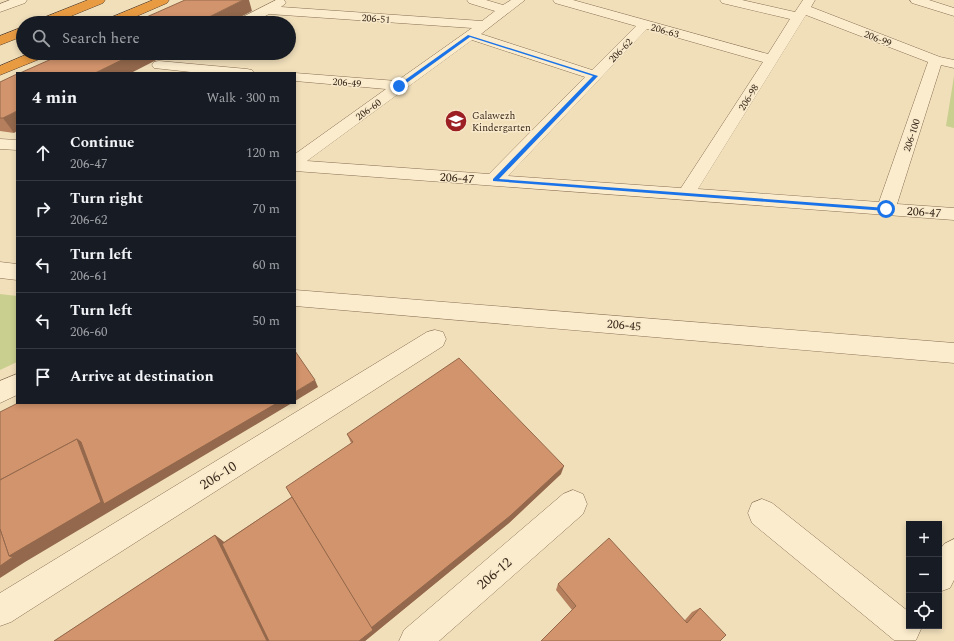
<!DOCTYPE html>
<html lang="en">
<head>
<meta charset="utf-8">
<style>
  :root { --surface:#171b24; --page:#242831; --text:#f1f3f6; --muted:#9ea1a6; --line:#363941 }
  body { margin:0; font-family:Spectral,serif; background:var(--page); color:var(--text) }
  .controls { position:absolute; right:12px; bottom:12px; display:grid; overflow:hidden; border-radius:0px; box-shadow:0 2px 6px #0003 }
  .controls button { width:36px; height:36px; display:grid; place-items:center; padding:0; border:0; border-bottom:1px solid var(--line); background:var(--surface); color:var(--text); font:20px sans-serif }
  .stop { position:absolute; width:12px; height:12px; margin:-9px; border:3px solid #1a73e8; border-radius:50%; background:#fff }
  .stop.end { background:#1a73e8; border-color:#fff; box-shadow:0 1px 4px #0008 }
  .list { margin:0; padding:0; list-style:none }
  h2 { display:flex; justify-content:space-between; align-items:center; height:52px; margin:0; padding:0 16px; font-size:17px }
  h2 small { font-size:13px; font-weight:400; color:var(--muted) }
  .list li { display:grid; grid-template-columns:26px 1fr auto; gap:12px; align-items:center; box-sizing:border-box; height:56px; padding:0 16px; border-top:1px solid var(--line) }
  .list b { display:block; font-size:15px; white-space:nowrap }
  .list p { margin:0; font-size:13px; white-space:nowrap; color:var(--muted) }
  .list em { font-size:13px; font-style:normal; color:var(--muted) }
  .icon { flex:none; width:22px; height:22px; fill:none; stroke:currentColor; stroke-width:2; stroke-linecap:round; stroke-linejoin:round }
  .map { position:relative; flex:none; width:954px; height:641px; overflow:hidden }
  .search { position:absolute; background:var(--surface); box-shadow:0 2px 6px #0003; left:16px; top:16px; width:280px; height:44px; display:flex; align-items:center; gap:10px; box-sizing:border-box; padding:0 14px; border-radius:22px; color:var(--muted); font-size:15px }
  .panel { position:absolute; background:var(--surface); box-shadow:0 2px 6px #0003; left:16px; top:72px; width:280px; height:332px; border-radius:0px }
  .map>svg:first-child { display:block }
  .green { fill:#c9cf8e }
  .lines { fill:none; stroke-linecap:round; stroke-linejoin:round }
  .minor-casing { stroke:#886e53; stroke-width:1 }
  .highway-casing { stroke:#553c28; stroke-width:1 }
  .minor { fill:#fbeccd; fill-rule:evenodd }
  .highway { fill:#e99b42; fill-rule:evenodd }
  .wall { fill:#b57f5d }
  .shaded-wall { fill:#93684c }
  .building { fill:#d2946c; stroke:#93684c }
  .route { fill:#1a73e8 }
  .labels { text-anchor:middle; stroke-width:3; stroke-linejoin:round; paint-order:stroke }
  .far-street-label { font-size:10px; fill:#362619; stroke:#f8e9ca }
  .far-poi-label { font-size:10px; fill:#362619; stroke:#f8e9ca; text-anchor:start }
  .street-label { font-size:12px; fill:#362619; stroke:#f8e9ca }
  .near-street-label { font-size:14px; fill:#362619; stroke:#f8e9ca }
</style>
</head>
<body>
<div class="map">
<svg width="954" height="641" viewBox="0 0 954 641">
  <rect width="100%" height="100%" fill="#f1dfba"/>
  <!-- green -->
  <g class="green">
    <polygon points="954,76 954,128 946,126"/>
    <polygon points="0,294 17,296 17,362 0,370"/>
  </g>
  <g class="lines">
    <!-- minor casing -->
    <g class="minor-casing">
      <g id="minor">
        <polygon points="10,0 27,0 25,3 0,12 0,4"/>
        <path d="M276,0h8l2,3 -5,4 201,14 13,-10 -26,-8 -2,-3h19l17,5 8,-5h14l-44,34 111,36 44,-44 -81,-23 -2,-3h20l195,54 22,-35 -68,-16 -2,-3h22l53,12 8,-12h12l-4,7 129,50 14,3v8l-13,-3 -44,139 57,4v12l-659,-49v-17l91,-65 -91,-8v-8h-2h2l102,8 75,-53 -203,-14 -17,9h-16l1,-3zM806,15l122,47 -49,140 -181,-13zM647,29l116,33 -82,126 -173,-12zM472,40l113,37 -96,97 -182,-13z"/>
        <polygon points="910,0 929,0 954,8 954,16 912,3"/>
        <polygon points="159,61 247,69 252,70 254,73 200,73 154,68 152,65 154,62"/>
        <polygon points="0,139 17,140 17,150 0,149"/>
        <polygon points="0,262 17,264 17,280 0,278"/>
        <polygon points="295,290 954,343 954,363 295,306"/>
        <polygon points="435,330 443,332 446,339 443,346 11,622 0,626 0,593 427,332"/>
        <polygon points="17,374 17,395 0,403 0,381"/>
        <polygon points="573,490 583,494 587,504 583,514 439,641 399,641 404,630 563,494"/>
        <polygon points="762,499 772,503 909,612 909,626 919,626 921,629 916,640 894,640 752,523 748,513 752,503"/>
        <polygon points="954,539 954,580 950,588 939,592 939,551 944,544"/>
      </g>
    </g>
    <!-- highway casing -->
    <g class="highway-casing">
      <g id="highway">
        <polygon points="88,0 105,0 103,3 54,23 37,23 38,20"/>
        <polygon points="153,0 169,0 167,3 121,23 104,23 105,20"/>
        <polygon points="23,27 23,36 0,45 0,36"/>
        <polygon points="30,53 49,53 47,56 0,75 0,66"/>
      </g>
    </g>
    <!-- minor -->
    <use href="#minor" class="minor"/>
    <!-- highway -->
    <use href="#highway" class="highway"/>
  </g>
  <!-- wall -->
  <g class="wall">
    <polygon points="0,82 14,133 0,131"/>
    <polygon points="347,434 561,474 509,523 365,641 54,641 215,535 224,542 292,497 351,443"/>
    <polygon points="558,584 685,620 692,612 700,608 720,641 572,610 556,590"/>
  </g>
  <!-- shaded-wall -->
  <g class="shaded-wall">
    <polygon points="243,0 249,0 252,11 229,23 197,23"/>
    <polygon points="136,53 170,53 131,73 95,73"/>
    <polygon points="17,111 17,131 14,133 3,118"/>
    <polygon points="315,380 318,387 295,401 295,392"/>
    <polygon points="277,403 292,403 25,562 0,578 0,566 9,556 77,439"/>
    <polygon points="564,466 561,474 509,523 365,641 359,641 371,628"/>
    <polygon points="215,535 224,542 273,641 267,641"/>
  </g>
  <!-- building -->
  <g class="building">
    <polygon points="185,0 243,0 197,23 133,23"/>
    <polygon points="65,53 136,53 95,73 20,73"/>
    <polygon points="17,74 17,111 3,118 0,118 0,82"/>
    <polygon points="295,351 315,380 295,392"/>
    <polygon points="459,358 564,466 510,516 371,628 286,487 353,442 347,434"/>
    <polygon points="18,403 277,403 104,504 81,442 77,439 0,480 0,412"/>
    <polygon points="77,439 101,502 9,556 0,529 0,480"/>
    <polygon points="292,497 373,630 359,641 269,641 222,544"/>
    <polygon points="0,529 9,556 13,557 0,566"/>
    <polygon points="215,535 267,641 54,641"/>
    <polygon points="609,538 687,623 700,608 726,635 720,641 541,641 576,606 558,584"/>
  </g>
  <!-- route -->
  <polygon class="route" points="468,35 598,76 499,179 886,208 889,209 886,211 493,181 493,179 593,76 470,37 401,87 398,87 398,85"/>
  <!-- icons -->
  <defs>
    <g id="school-disc" transform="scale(1.15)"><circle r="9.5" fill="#9b1f23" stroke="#f8e9ca"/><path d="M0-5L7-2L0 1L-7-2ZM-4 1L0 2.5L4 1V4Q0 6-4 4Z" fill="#fff"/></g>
  </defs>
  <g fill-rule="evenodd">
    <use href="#school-disc" x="456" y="121"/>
  </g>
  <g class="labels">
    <!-- far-street labels -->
    <g class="far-street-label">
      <text transform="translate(376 18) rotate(4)" y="4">206-51</text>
      <text transform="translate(665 30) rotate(16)" y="4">206-63</text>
      <text transform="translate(878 38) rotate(21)" y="4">206-99</text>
      <text transform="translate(620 50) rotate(-46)" y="4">206-62</text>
      <text transform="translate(347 82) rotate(5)" y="4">206-49</text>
      <text transform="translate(748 97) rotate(-58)" y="4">206-98</text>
      <text transform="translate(368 109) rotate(-36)" y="4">206-60</text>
      <text transform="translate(911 135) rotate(-72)" y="4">206-100</text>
    </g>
    <!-- far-poi labels -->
    <g class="far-poi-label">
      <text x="472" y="119">Galawezh<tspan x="472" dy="12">Kindergarten</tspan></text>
    </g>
    <!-- street labels -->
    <g class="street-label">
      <text transform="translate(457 178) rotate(4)" y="4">206-47</text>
      <text transform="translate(924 212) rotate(4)" y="4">206-47</text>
      <text transform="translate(624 325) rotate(5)" y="4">206-45</text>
    </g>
    <!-- near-street labels -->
    <g class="near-street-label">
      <text transform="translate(218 475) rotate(-32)" y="5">206-10</text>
      <text transform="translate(494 573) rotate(-41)" y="5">206-12</text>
    </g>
  </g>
</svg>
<div class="controls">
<button>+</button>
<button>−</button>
<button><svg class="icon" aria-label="locate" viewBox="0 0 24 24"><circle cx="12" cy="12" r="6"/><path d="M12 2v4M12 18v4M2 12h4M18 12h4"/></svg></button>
</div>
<div class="stop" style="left:886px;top:209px"></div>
<div class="stop end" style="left:399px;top:86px"></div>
<div class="search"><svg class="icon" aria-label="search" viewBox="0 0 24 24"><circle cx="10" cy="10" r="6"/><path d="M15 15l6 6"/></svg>Search here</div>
<section class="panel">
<h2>4 min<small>Walk · 300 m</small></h2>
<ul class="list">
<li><svg class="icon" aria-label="ahead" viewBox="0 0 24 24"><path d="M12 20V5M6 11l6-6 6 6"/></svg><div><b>Continue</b><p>206-47</p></div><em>120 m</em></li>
<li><svg class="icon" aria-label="right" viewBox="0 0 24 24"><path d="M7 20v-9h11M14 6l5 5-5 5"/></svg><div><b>Turn right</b><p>206-62</p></div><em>70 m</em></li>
<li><svg class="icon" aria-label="left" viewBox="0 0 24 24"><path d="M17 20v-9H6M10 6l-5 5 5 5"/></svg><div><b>Turn left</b><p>206-61</p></div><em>60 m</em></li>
<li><svg class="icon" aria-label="left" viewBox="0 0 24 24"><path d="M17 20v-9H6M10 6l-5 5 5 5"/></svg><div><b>Turn left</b><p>206-60</p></div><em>50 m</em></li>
<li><svg class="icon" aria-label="arrive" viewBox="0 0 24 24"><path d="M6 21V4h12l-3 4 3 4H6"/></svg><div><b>Arrive at destination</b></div></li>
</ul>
</section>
</div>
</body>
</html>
